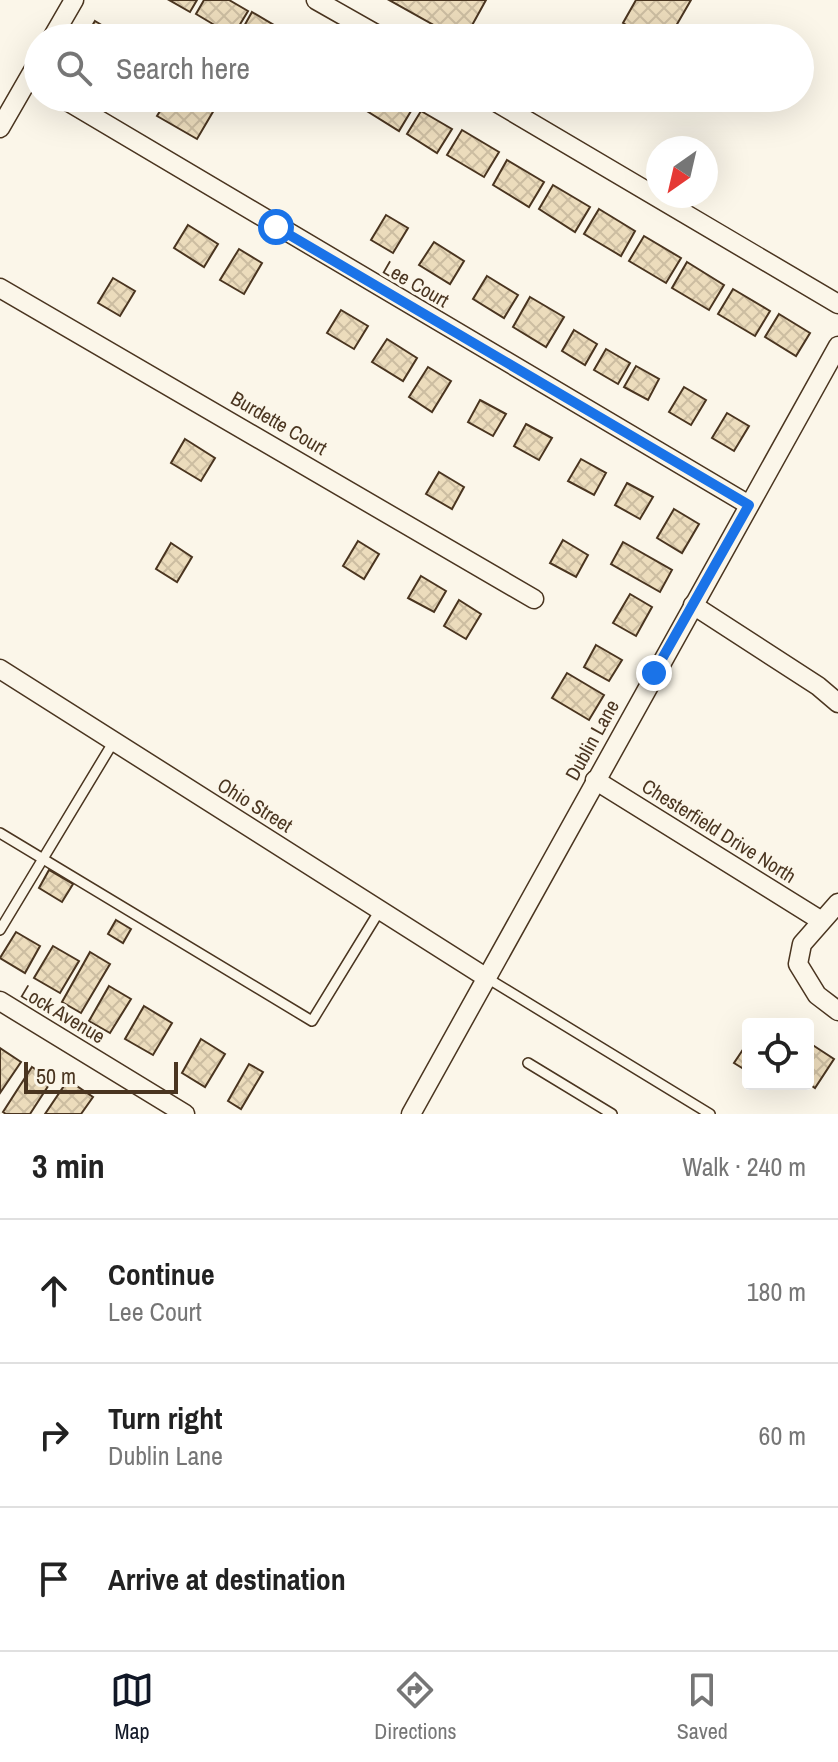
<!DOCTYPE html>
<html lang="en">
<head>
<meta charset="utf-8">
<style>
  :root { --surface:#fff; --page:#f6f6f6; --text:#222; --muted:#767676; --line:#e0e0e0; --accent:#111827 }
  body { margin:0; font-family:"Archivo Narrow",sans-serif; background:var(--page); color:var(--text) }
  .controls { position:absolute; right:24px; bottom:24px; display:grid; overflow:hidden; border-radius:8px; box-shadow:0 8px 32px #0002 }
  .controls button { width:72px; height:72px; display:grid; place-items:center; padding:0; border:0; border-bottom:2px solid var(--line); background:var(--surface); color:var(--text); font:40px sans-serif }
  .compass { position:absolute; left:646px; top:136px; width:72px; height:72px; border-radius:50%; background:var(--surface); box-shadow:0 8px 32px #0002; rotate:214deg }
  .scale { position:absolute; left:24px; bottom:20px; width:154px; box-sizing:border-box; padding-left:8px; border:4px solid #4a3520; border-top:0; font-size:22px; line-height:28px; white-space:nowrap; color:#4a3520; -webkit-text-stroke:6px #fbf6e9; paint-order:stroke }
  .stop { position:absolute; width:24px; height:24px; margin:-18px; border:6px solid #1a73e8; border-radius:50%; background:#fff }
  .stop.end { background:#1a73e8; border-color:#fff; box-shadow:0 2px 8px #0008 }
  .list { margin:0; padding:0; list-style:none }
  h2 { display:flex; justify-content:space-between; align-items:center; height:104px; margin:0; padding:0 32px; font-size:34px }
  h2 small { font-size:26px; font-weight:400; color:var(--muted) }
  .list li { display:grid; grid-template-columns:52px 1fr auto; gap:24px; align-items:center; box-sizing:border-box; height:144px; padding:0 32px; border-top:2px solid var(--line) }
  .list b { display:block; font-size:30px; white-space:nowrap }
  .list p { margin:0; font-size:26px; white-space:nowrap; color:var(--muted) }
  .list em { font-size:26px; font-style:normal; color:var(--muted) }
  .icon { flex:none; width:44px; height:44px; fill:none; stroke:currentColor; stroke-width:2; stroke-linecap:round; stroke-linejoin:round }
  .map { position:relative; flex:none; width:838px; height:1114px; overflow:hidden }
  .search { position:absolute; background:var(--surface); box-shadow:0 8px 32px #0002; left:24px; right:24px; top:24px; height:88px; display:flex; align-items:center; gap:20px; box-sizing:border-box; padding:0 28px; border-radius:44px; color:var(--muted); font-size:30px }
  .sheet { height:536px; background:var(--surface) }
  nav { display:flex; justify-content:space-around; align-items:center; box-sizing:border-box; height:112px; border-top:2px solid var(--line); background:var(--surface); font-size:22px; color:var(--muted) }
  nav a { display:grid; justify-items:center; gap:4px }
  nav .on { color:var(--accent) }
  .map>svg:first-child { display:block }
  .building { fill:url(#building-cross-hatch); stroke:#4a3520; stroke-width:2 }
  .lines { fill:none; stroke-linecap:round; stroke-linejoin:round }
  .service-casing { stroke:#4a3520; stroke-width:12 }
  .minor-casing { stroke:#4a3520; stroke-width:21 }
  .service { stroke:#fbf6e9; stroke-width:9 }
  .minor { stroke:#fbf6e9; stroke-width:18 }
  .route { stroke:#1a73e8; stroke-width:10 }
  .labels { text-anchor:middle; stroke-width:6; stroke-linejoin:round; paint-order:stroke }
  .street-label { font-size:20px; fill:#4a3520; stroke:#fbf6e9 }
</style>
</head>
<body>
<div class="map">
<svg width="838" height="1114" viewBox="0 0 838 1114">
  <defs>
    <pattern id="building-cross-hatch" width="8" height="8" patternUnits="userSpaceOnUse" patternTransform="scale(2)"><rect width="8" height="8" fill="#ecdcbc"/><path d="M0 0l8 8M0 8l8-8" fill="none" stroke="#ccbda1"/></pattern>
  </defs>
  <rect width="100%" height="100%" fill="#fbf6e9"/>
  <!-- building -->
  <g class="building">
    <polygon points="169,0 197,0 190,12"/>
    <polygon points="204,0 229,0 248,11 233,36 196,14"/>
    <polygon points="389,0 486,0 465,38 457,38"/>
    <polygon points="636,0 691,0 669,38 649,38 623,23"/>
    <polygon points="252,12 289,34 287,38 238,37"/>
    <polygon points="95,21 123,38 85,38"/>
    <polygon points="168,98 194,98 214,110 197,139 157,116"/>
    <polygon points="369,98 401,98 414,106 399,131 362,108"/>
    <polygon points="421,111 452,129 437,153 407,134"/>
    <polygon points="462,130 499,152 484,177 447,155"/>
    <polygon points="507,160 544,182 529,207 493,185"/>
    <polygon points="553,185 590,207 575,232 539,209"/>
    <polygon points="599,209 635,231 621,256 584,234"/>
    <polygon points="386,215 408,228 393,253 371,240"/>
    <polygon points="188,225 218,244 204,267 174,248"/>
    <polygon points="644,236 681,258 666,283 629,261"/>
    <polygon points="434,242 464,261 450,284 419,265"/>
    <polygon points="239,249 262,263 244,294 220,280"/>
    <polygon points="687,262 724,285 709,310 672,288"/>
    <polygon points="487,276 518,295 504,318 473,299"/>
    <polygon points="113,278 135,291 120,316 98,303"/>
    <polygon points="733,289 770,311 755,336 718,314"/>
    <polygon points="530,297 564,317 546,347 513,327"/>
    <polygon points="341,310 368,326 354,349 327,333"/>
    <polygon points="779,314 810,333 796,356 765,337"/>
    <polygon points="574,330 597,344 585,365 562,351"/>
    <polygon points="387,339 417,358 403,381 372,362"/>
    <polygon points="606,349 630,363 618,384 594,370"/>
    <polygon points="636,366 659,379 648,400 624,387"/>
    <polygon points="428,367 451,381 432,412 409,397"/>
    <polygon points="684,387 706,400 691,425 669,412"/>
    <polygon points="480,400 506,414 493,436 468,422"/>
    <polygon points="727,413 749,426 734,451 712,438"/>
    <polygon points="526,424 552,438 539,460 514,446"/>
    <polygon points="185,439 215,458 201,481 171,463"/>
    <polygon points="581,459 606,473 594,495 568,481"/>
    <polygon points="439,472 464,487 452,509 426,494"/>
    <polygon points="627,483 653,497 640,519 615,505"/>
    <polygon points="674,509 699,524 682,553 657,538"/>
    <polygon points="563,540 588,555 576,577 550,563"/>
    <polygon points="358,541 379,554 364,579 343,566"/>
    <polygon points="623,542 672,570 660,592 611,564"/>
    <polygon points="171,543 192,557 177,582 156,569"/>
    <polygon points="421,576 446,591 434,612 408,598"/>
    <polygon points="630,594 652,607 636,636 613,623"/>
    <polygon points="459,600 481,614 466,639 444,626"/>
    <polygon points="596,645 622,660 609,681 584,667"/>
    <polygon points="567,673 604,695 589,720 552,698"/>
    <polygon points="49,870 73,884 62,902 39,888"/>
    <polygon points="116,920 131,929 123,943 108,934"/>
    <polygon points="16,932 40,946 25,973 0,958"/>
    <polygon points="53,946 79,961 60,993 34,978"/>
    <polygon points="90,952 110,964 81,1013 62,1002"/>
    <polygon points="109,986 131,999 110,1033 89,1021"/>
    <polygon points="144,1006 172,1023 153,1055 125,1039"/>
    <polygon points="201,1039 225,1054 205,1087 182,1073"/>
    <polygon points="748,1042 748,1070 747,1071 734,1063"/>
    <polygon points="808,1042 834,1059 815,1088 808,1083"/>
    <polygon points="0,1048 21,1062 0,1093"/>
    <polygon points="249,1064 263,1072 241,1109 228,1101"/>
    <polygon points="32,1067 52,1080 30,1114 6,1114 3,1112"/>
    <polygon points="68,1080 93,1097 81,1114 45,1114"/>
  </g>
  <g class="lines">
    <!-- service casing -->
    <g class="service-casing">
      <g id="service">
        <polyline points="0,833 312,1021 380,910"/>
        <polyline points="0,930 114,741"/>
        <polyline points="487,978 710,1114"/>
        <polyline points="528,1063 612,1114"/>
      </g>
    </g>
    <!-- minor casing -->
    <g class="minor-casing">
      <g id="minor">
        <polyline points="316,0 383,38"/>
        <polyline points="52,38 74,0"/>
        <polyline points="62,98 749,505"/>
        <polyline points="489,98 838,304"/>
        <polyline points="0,128 38,62"/>
        <polyline points="0,288 534,599"/>
        <polyline points="693,605 818,686 838,703"/>
        <polyline points="0,669 487,978"/>
        <polyline points="595,780 820,920"/>
        <polyline points="838,903 802,944 798,964 817,995 838,1011"/>
        <polyline points="0,1001 185,1114"/>
        <polyline points="411,1114 838,346"/>
      </g>
    </g>
    <!-- service -->
    <use href="#service" class="service"/>
    <!-- minor -->
    <use href="#minor" class="minor"/>
  </g>
  <g class="lines">
    <!-- route -->
    <polyline class="route" points="276,227 749,505 654,673"/>
  </g>
  <g class="labels">
    <!-- street labels -->
    <g class="street-label">
      <text transform="translate(416 284) rotate(30)" y="7">Lee Court</text>
      <text transform="translate(279 423) rotate(30)" y="7">Burdette Court</text>
      <text transform="translate(592 740) rotate(-61)" y="7">Dublin Lane</text>
      <text transform="translate(255 805) rotate(32)" y="7">Ohio Street</text>
      <text transform="translate(719 831) rotate(32)" y="7">Chesterfield Drive North</text>
      <text transform="translate(63 1014) rotate(31)" y="7">Lock Avenue</text>
    </g>
  </g>
</svg>
<div class="controls">
<button><svg class="icon" aria-label="locate" viewBox="0 0 24 24"><circle cx="12" cy="12" r="6"/><path d="M12 2v4M12 18v4M2 12h4M18 12h4"/></svg></button>
</div>
<svg class="compass" viewBox="-18 -18 36 36"><path d="M0-13l5 13h-10z" fill="#e53935"/><path d="M0 13l5-13h-10z" fill="#767676"/></svg>
<div class="scale">50 m</div>
<div class="stop" style="left:276px;top:227px"></div>
<div class="stop end" style="left:654px;top:673px"></div>
<div class="search"><svg class="icon" aria-label="search" viewBox="0 0 24 24"><circle cx="10" cy="10" r="6"/><path d="M15 15l6 6"/></svg>Search here</div>
</div>
<section class="sheet">
<h2>3 min<small>Walk · 240 m</small></h2>
<ul class="list">
<li><svg class="icon" aria-label="ahead" viewBox="0 0 24 24"><path d="M12 20V5M6 11l6-6 6 6"/></svg><div><b>Continue</b><p>Lee Court</p></div><em>180 m</em></li>
<li><svg class="icon" aria-label="right" viewBox="0 0 24 24"><path d="M7 20v-9h11M14 6l5 5-5 5"/></svg><div><b>Turn right</b><p>Dublin Lane</p></div><em>60 m</em></li>
<li><svg class="icon" aria-label="arrive" viewBox="0 0 24 24"><path d="M6 21V4h12l-3 4 3 4H6"/></svg><div><b>Arrive at destination</b></div></li>
</ul>
</section>
<nav>
<a class="on"><svg class="icon" aria-label="map" viewBox="0 0 24 24"><path d="M3 6l6-2 6 2 6-2v14l-6 2-6-2-6 2zM9 4v14M15 6v14"/></svg>Map</a>
<a><svg class="icon" aria-label="directions" viewBox="0 0 24 24"><path d="M12 3l9 9-9 9-9-9zM9 14v-3h6M13 9l2 2-2 2"/></svg>Directions</a>
<a><svg class="icon" aria-label="saved" viewBox="0 0 24 24"><path d="M7 4h10v16l-5-4-5 4z"/></svg>Saved</a>
</nav>
</body>
</html>
